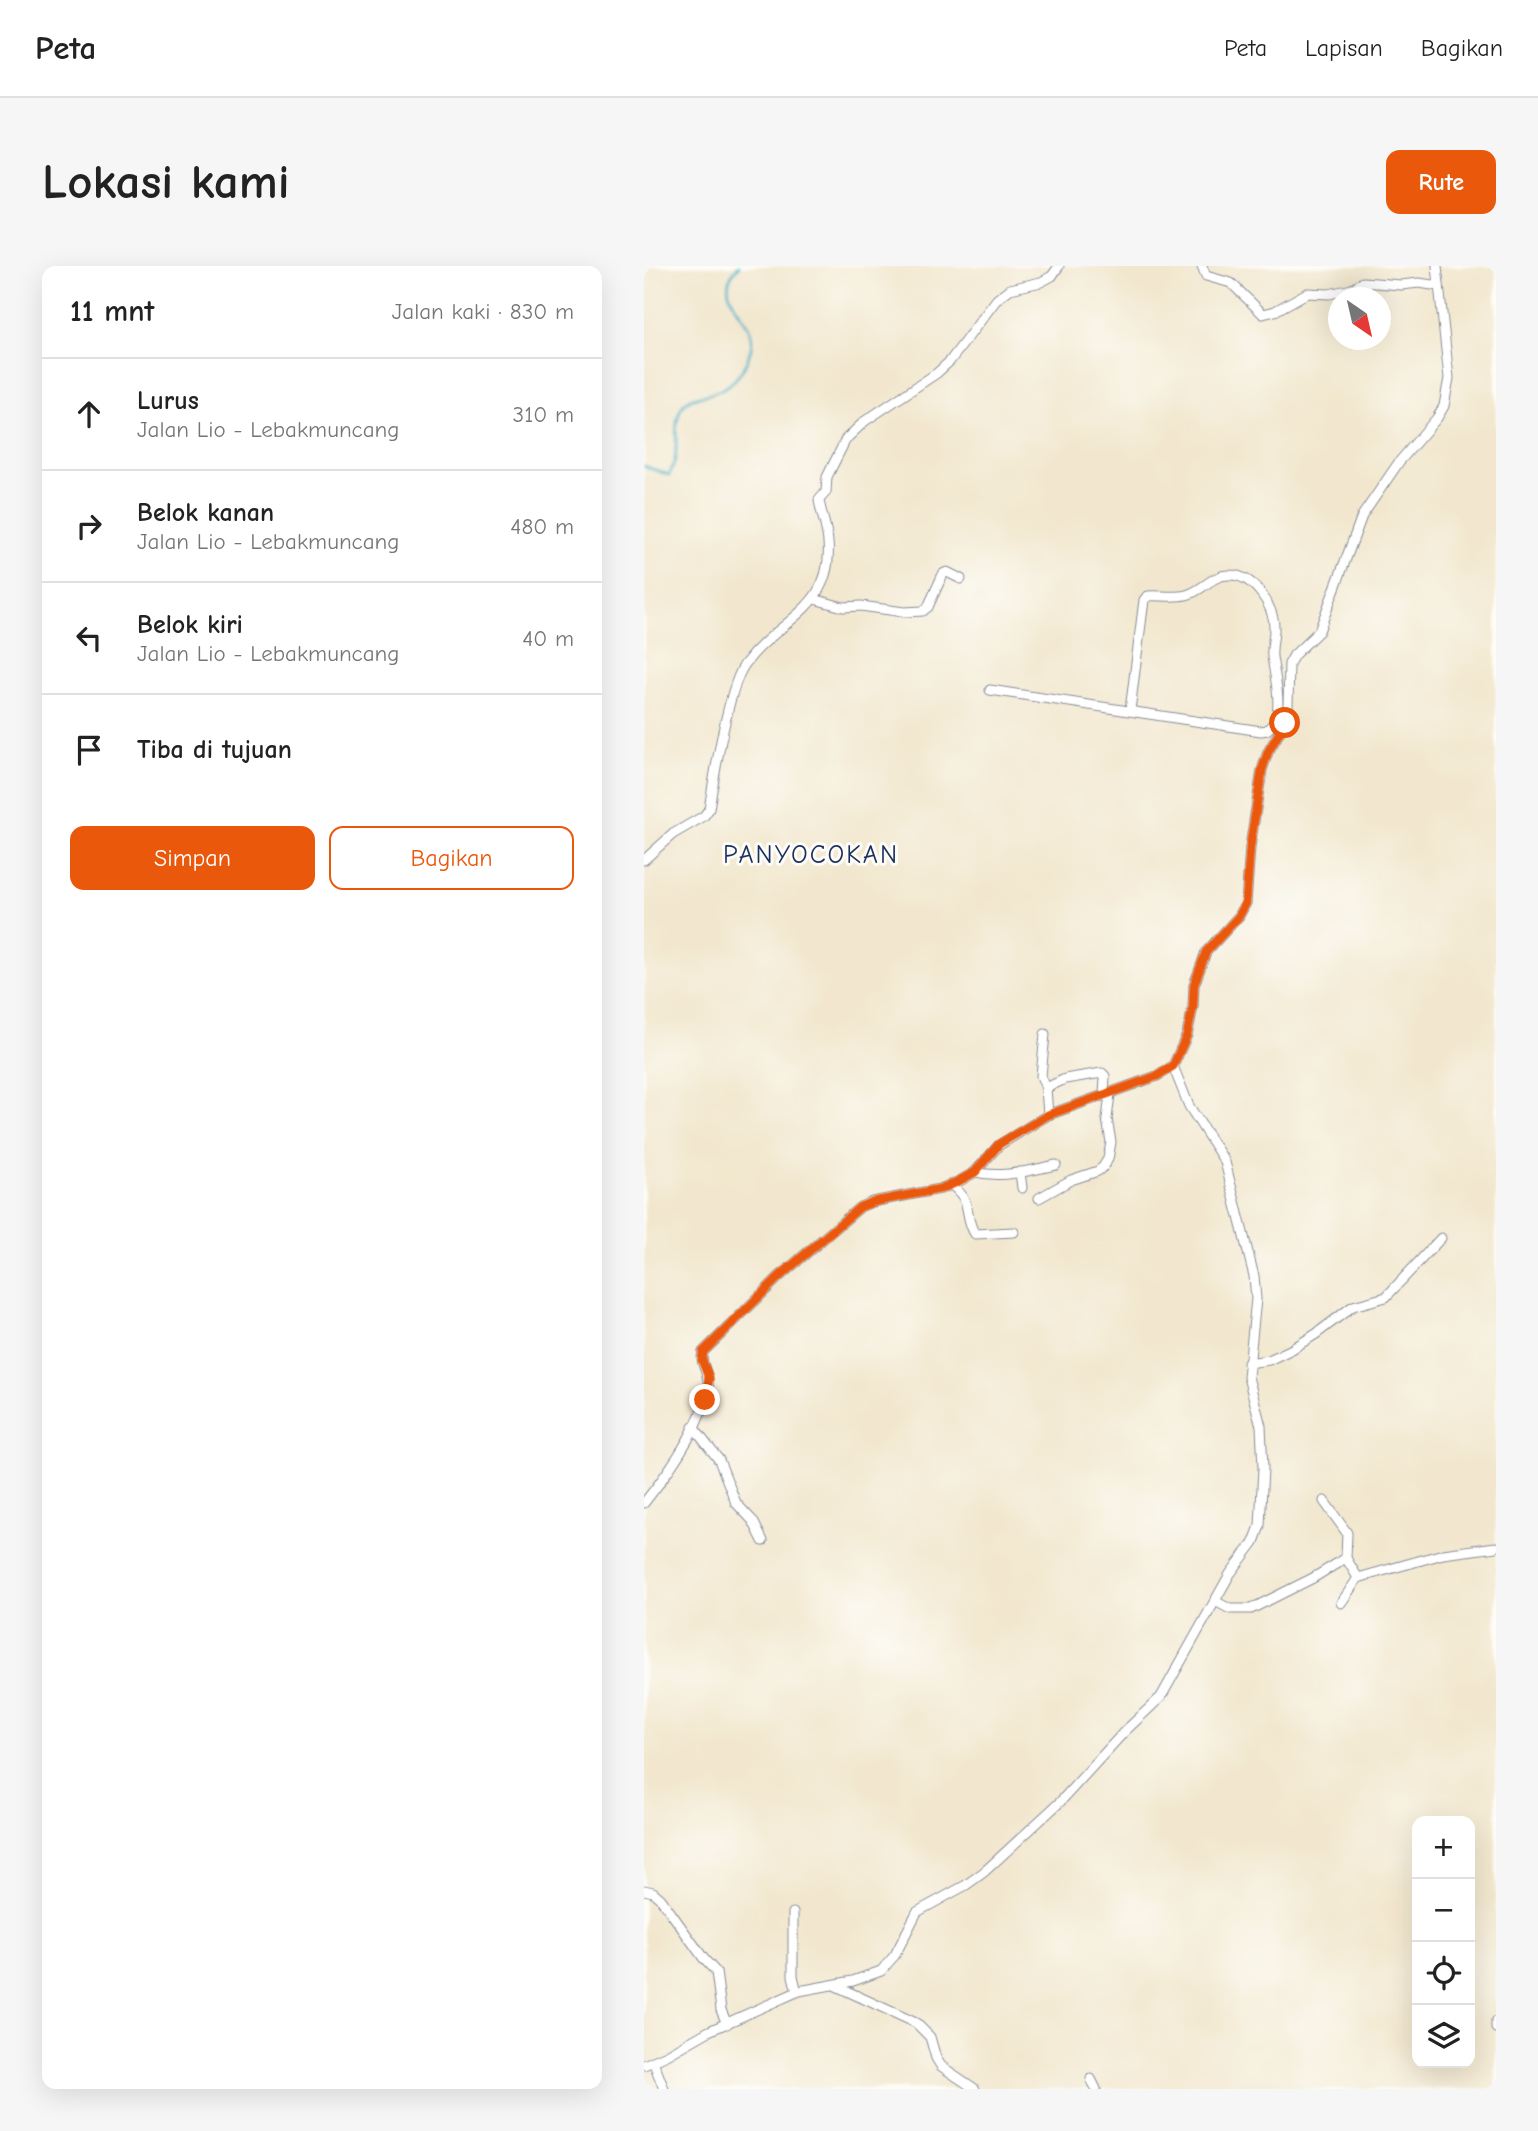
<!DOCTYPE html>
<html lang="id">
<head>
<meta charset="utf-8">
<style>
  :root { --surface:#fff; --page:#f6f6f6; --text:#222; --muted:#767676; --line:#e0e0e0; --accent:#ea580c }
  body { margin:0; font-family:"Comic Neue",sans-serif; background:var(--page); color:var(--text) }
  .controls { position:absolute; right:21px; bottom:21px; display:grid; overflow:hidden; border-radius:14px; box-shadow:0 7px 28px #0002 }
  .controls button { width:63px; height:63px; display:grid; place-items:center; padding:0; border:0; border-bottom:2px solid var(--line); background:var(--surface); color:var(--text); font:35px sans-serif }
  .compass { position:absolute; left:684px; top:21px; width:63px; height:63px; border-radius:50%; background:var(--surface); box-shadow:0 7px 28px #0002; rotate:146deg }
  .stop { position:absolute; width:21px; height:21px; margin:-16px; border:5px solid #ea580c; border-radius:50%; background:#fff }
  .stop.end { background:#ea580c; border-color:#fff; box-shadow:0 2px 7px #0008 }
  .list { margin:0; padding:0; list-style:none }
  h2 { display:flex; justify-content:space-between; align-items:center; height:91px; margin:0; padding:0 28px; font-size:30px }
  h2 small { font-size:23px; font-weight:400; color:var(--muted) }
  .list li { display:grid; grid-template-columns:46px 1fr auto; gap:21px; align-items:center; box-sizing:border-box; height:112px; padding:0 28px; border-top:2px solid var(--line) }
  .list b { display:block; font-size:26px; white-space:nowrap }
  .list p { margin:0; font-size:23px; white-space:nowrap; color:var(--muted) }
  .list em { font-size:23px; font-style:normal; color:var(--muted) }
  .actions { display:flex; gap:14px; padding:21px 28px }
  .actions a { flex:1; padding:16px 0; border:2px solid var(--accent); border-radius:14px; text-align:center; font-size:24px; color:var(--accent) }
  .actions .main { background:var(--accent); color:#fff }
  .icon { flex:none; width:38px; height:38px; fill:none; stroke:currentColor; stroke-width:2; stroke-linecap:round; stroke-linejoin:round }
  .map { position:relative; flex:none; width:852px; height:1823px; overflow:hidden; border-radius:14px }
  header { display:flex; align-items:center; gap:42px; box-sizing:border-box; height:98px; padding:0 35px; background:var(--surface); border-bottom:2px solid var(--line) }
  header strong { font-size:33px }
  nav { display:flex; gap:38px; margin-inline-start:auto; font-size:24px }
  .intro { display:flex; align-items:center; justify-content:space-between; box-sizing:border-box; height:168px; padding:0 42px }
  h1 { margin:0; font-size:49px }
  .button { padding:18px 32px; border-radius:14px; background:var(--accent); color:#fff; font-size:24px; font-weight:700 }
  main { display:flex; gap:42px; padding:0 42px }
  aside { flex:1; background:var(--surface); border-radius:14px; box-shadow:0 7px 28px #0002 }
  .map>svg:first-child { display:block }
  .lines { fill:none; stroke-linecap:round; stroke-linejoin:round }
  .stream { stroke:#47aec7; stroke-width:2.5 }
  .minor-casing { stroke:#868b96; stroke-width:11 }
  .minor { stroke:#fff; stroke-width:9 }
  .route { stroke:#ea580c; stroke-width:9 }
  .labels { text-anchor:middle; stroke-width:6; stroke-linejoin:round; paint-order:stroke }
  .quarter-label { font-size:26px; letter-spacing:2px; fill:#1b2f5e; stroke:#fdfcf7 }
</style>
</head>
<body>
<header>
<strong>Peta</strong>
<nav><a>Peta</a><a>Lapisan</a><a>Bagikan</a></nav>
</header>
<div class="intro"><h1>Lokasi kami</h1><a class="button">Rute</a></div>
<main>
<aside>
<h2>11 mnt<small>Jalan kaki · 830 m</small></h2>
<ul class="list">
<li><svg class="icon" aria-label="ahead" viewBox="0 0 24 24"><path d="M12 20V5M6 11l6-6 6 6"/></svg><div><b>Lurus</b><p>Jalan Lio - Lebakmuncang</p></div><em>310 m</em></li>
<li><svg class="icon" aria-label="right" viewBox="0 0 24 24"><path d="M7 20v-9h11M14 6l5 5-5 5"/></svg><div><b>Belok kanan</b><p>Jalan Lio - Lebakmuncang</p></div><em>480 m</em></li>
<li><svg class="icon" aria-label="left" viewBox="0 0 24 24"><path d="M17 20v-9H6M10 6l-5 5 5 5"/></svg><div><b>Belok kiri</b><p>Jalan Lio - Lebakmuncang</p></div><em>40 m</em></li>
<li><svg class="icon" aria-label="arrive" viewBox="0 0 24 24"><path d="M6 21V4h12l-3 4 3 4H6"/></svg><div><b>Tiba di tujuan</b></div></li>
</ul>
<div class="actions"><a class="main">Simpan</a><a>Bagikan</a></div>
</aside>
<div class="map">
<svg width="852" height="1823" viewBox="0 0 852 1823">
  <rect width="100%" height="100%" fill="#fdfcf7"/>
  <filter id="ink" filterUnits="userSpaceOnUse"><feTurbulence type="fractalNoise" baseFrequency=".0143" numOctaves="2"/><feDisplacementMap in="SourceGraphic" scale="14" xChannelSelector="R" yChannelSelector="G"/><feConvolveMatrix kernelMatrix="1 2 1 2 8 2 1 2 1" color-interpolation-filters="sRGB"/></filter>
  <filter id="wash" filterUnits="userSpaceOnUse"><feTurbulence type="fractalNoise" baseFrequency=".00686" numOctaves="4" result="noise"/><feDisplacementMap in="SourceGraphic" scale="28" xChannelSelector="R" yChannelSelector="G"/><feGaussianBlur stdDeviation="1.57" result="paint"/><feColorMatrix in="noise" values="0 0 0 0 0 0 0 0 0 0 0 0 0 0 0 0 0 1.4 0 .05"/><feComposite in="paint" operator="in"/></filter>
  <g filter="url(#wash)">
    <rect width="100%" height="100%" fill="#f2e7ce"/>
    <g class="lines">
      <!-- stream -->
      <path class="stream" d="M0,200l25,9c2,-4 5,-10 6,-15 3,-16 -2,-39 7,-53 5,-9 14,-10 23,-12 26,-5 40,-22 46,-47 9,-30 -45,-51 -12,-82"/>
    </g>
  </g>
  <g filter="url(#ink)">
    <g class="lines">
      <!-- minor casing -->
      <g class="minor-casing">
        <g id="minor">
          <polyline points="558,0 562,10 587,17 619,48 631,45 663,27 685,28 708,23 719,16 757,19 775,17 795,20"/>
          <polyline points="170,333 199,341 217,340 260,346 279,345 284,341 299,308 303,306 317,313"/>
          <polyline points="346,424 617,465 623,464 632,455"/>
          <path d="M486,444l14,-110 4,-4c12,-1 26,2 38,-1 16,-3 26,-21 44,-20 24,0 45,32 44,54 0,10 -3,18 -2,28 3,21 9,43 4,64l9,2"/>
          <path d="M0,594l29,-26 31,-18 5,-7c5,-32 19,-122 36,-145 33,-45 89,-55 83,-122 -1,-15 -7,-28 -9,-42l7,-8 1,-15 19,-38 19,-18 72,-48 13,-12 47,-62 13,-10 31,-7 11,-6 7,-10"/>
          <polyline points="401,768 397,810 402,822"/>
          <polyline points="404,849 402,822 421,813 458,807 461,810 460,830"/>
          <path d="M331,906c27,7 55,-2 81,-7"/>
          <polyline points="376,906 378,922"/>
          <path d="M307,919c23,16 12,31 24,49l39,-2"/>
          <polyline points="395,932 427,914 454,905 459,901 464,893 467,876 463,853 466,828"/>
          <polyline points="604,1097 625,1094 648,1083 672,1068 709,1040 742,1031 797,972"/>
          <polyline points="49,1161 75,1194 92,1237 109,1255 119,1275"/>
          <polyline points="680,1235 703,1267 702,1292"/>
          <path d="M0,1237c24,-30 57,-76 64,-114 3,-14 -9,-24 -5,-37l76,-75 81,-70 12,-5 68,-13 18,-7 17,-10 24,-27 49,-30 109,-39 16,-10 14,-31 6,-28 1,-22 12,-33 33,-36 7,-13 4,-56 12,-77 6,-18 17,-29 3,-18 1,-41 5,-9 25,-24 43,-115 37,-54 38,-44 7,-12 5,-28 -12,-112"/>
          <polyline points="571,1335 586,1343 607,1343 669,1312 702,1292 714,1312 799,1288 852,1281"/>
          <polyline points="697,1337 714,1312"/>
          <polyline points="0,1624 9,1626 17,1633 60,1693 72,1706 77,1744 83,1758"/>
          <polyline points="149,1647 149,1710 153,1726"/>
          <polyline points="192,1720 272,1757 286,1771 292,1792 297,1800 331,1823"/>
          <polyline points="852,1755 852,1762"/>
          <polyline points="9,1795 20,1823"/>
          <polyline points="0,1799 23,1789 65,1765 155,1725 209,1715 237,1705 251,1689 273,1646 322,1619 340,1606 416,1536 480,1466 517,1431 586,1308 610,1276 616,1260 619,1202 617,1160 604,1111 612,1033 610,1010 581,896 545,840 529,800"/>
          <polyline points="447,1813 452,1823"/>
        </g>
      </g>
      <!-- minor -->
      <use href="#minor" class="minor"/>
    </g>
  </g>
  <g class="lines" filter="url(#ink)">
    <!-- route -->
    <polyline class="route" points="61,1134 65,1112 58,1094 59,1086 135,1011 216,941 229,936 296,923 313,916 331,906 355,878 404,849 513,810 529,800 543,769 549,741 550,719 562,686 595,650 602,637 606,581 618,504 624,486 641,457"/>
  </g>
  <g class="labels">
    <!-- quarter labels -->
    <g class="quarter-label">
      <text x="167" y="597">PANYOCOKAN</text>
    </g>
  </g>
</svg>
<div class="controls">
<button>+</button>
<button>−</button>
<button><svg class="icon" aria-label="locate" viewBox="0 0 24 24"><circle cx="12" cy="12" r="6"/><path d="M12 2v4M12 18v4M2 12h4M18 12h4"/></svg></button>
<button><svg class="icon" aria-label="layers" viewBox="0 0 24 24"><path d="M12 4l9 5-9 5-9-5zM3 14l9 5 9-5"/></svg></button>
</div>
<svg class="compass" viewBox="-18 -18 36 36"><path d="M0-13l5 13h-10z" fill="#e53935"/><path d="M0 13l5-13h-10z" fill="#767676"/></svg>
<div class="stop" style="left:641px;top:457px"></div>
<div class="stop end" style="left:61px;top:1134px"></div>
</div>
</main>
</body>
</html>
